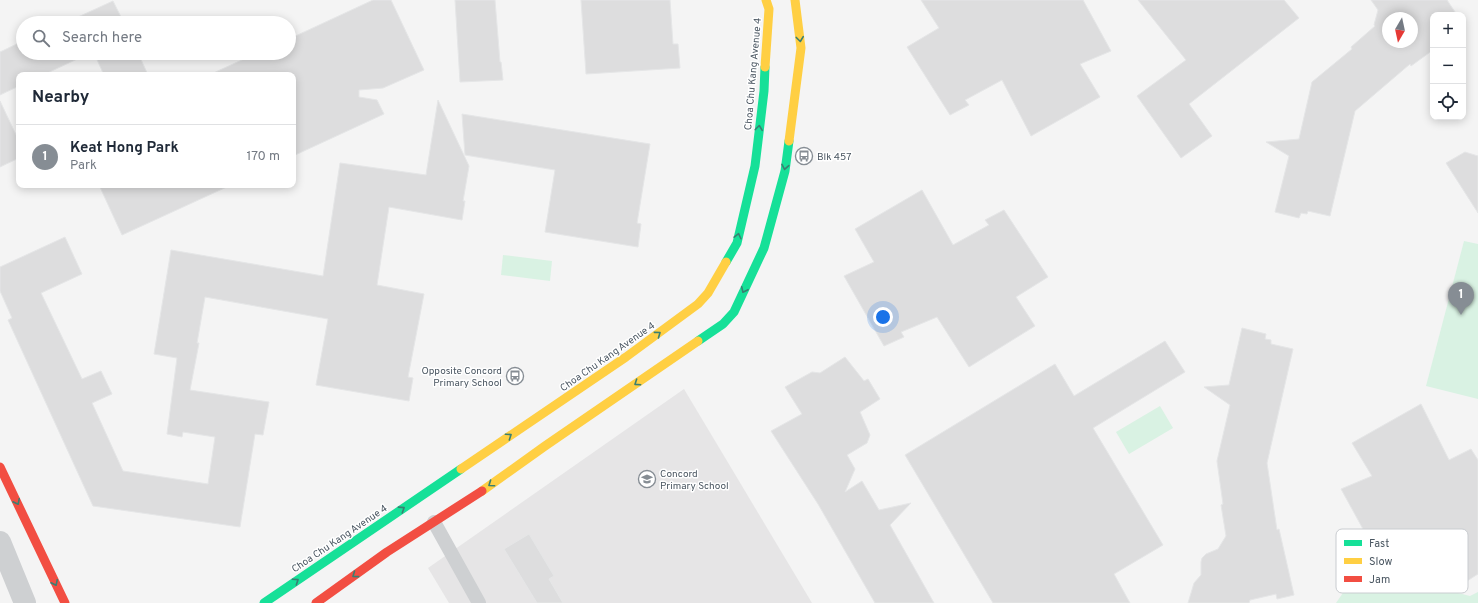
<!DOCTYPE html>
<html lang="en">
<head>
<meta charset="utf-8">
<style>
  :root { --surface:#fff; --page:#f6f6f7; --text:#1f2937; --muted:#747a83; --line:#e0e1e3; --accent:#868d94 }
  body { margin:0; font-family:Overpass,sans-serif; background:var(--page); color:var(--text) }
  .controls { position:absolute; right:12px; top:12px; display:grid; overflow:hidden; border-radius:8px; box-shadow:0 2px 10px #0003 }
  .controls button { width:36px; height:36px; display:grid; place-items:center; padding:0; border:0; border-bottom:1px solid var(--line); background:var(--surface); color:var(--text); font:20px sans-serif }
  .compass { position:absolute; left:1382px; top:12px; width:36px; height:36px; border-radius:50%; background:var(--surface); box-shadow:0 2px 10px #0003; rotate:189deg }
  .you { position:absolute; left:883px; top:317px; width:14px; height:14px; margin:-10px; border:3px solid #fff; border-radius:50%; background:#1a73e8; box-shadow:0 0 0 6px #1a73e833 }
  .badge { display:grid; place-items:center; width:26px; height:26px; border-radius:50%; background:var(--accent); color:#fff; font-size:13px; font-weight:700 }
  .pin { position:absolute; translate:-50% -33px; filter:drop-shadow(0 1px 2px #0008) }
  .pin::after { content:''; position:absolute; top:21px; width:14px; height:12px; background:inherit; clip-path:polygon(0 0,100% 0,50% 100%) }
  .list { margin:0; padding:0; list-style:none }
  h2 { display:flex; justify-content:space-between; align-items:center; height:52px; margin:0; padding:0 16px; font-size:17px }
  h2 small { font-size:13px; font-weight:400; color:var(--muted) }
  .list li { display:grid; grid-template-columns:26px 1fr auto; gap:12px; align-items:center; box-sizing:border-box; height:64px; padding:0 16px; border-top:1px solid var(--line) }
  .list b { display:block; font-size:15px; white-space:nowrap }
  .list p { margin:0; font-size:13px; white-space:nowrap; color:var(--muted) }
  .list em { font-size:13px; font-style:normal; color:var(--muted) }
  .icon { flex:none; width:22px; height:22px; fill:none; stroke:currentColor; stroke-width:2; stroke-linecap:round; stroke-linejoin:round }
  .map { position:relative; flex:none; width:1478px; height:603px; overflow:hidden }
  .search { position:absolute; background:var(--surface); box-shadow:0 2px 10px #0003; left:16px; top:16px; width:280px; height:44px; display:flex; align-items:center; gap:10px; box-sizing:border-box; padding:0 14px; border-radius:22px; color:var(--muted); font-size:15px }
  .panel { position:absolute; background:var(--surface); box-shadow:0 2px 10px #0003; left:16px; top:72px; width:280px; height:116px; border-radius:8px }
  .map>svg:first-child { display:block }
  .education { fill:#e6e5e6 }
  .green { fill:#d9f2e3 }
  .building { fill:#ddddde; stroke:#e5e6e7; fill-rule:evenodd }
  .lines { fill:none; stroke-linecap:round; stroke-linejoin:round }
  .lane { stroke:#ced0d2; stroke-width:14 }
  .street { stroke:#ced0d2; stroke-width:22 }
  .fast { stroke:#16e098; stroke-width:9 }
  .slow { stroke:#ffcf43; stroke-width:9 }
  .jam { stroke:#f24e42; stroke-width:9 }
  .oneway { stroke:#3a7f72 }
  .labels { text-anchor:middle; stroke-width:3; stroke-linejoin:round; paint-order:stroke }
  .street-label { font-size:10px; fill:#4a5661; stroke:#fff }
  .poi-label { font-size:10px; fill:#4a5661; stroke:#fff; text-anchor:start }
  .key { fill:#fff; stroke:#c9ccd0; stroke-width:1 }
  .key-label { font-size:11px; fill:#4a5661 }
</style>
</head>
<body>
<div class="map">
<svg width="1478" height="603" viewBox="0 0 1478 603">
  <rect width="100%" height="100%" fill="#f4f4f4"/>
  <!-- education -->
  <polygon class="education" points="684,389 812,603 449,603 428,568"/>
  <!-- green -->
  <g class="green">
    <polygon points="1464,241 1478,244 1478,399 1426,386"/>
    <polygon points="503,255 552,261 550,281 501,275"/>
    <polygon points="1160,406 1173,428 1129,454 1116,432"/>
    <polygon points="1360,568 1470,596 1478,592 1478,603 1336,603"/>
  </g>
  <!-- building -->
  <g class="building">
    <polygon points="373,0 391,0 424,70 383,88 359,90 359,97 377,100 384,114 293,156 293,75 209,75 257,53 289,53 289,39"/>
    <polygon points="455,0 495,0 500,62 501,62 503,80 460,82"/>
    <polygon points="581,0 670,0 673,44 678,44 680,68 586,74"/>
    <polygon points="921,0 1083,0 1111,51 1080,64 1100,97 1031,136 1002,80 965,100 969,105 950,115 907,47 939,28"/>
    <polygon points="1138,0 1284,0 1299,18 1189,104 1212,136 1181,158 1137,96 1186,60"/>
    <path d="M1371,0h76l10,15h-24v35l-22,16 -1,-2 -55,47 -25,105 -22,-5 -1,3 -6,-1 -2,5 -24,-6 14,-56 -23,-14 33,-3 13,-57 40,-33 -1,-2 24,-21 -1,-1 4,-15zM1388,18h24v24h-24z"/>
    <polygon points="113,1 124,23 65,23"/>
    <polygon points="23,41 23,53 90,53 43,75 19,75 19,86 0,95 0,52"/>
    <polygon points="94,53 138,53 148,75 104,75"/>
    <polygon points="438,100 469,166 463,201 465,201 462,220 389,207 377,285 424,294 408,377 413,378 409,401 316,385 328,319 205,297 197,343 199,343 190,390 269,402 263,435 255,434 240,527 93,506 8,320 12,318 0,291 0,267 65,237 82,274 41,293 82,379 101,371 112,394 92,403 123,471 208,484 215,437 183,432 182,437 167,434 177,358 154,354 171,250 323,276 340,163 426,175"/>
    <polygon points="0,101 19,141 19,158 0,167"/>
    <polygon points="462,114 650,144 637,223 641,224 638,247 545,232 555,170 465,155"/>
    <polygon points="1465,152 1478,156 1478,213 1446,163"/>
    <polygon points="99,185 231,185 122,235"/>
    <polygon points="922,190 953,245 989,225 985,220 1004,210 1048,277 1016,297 1035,326 969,367 937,317 901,332 904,337 884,346 844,276 874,262 855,229"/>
    <polygon points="1242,328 1266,334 1265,339 1271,340 1271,344 1293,349 1267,463 1277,530 1279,529 1294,595 1277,599 1276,594 1250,600 1249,603 1188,603 1194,583 1201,575 1201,562 1202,558 1206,554 1218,549 1226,536 1221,505 1223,504 1217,461 1230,405 1204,387 1229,385"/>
    <polygon points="1165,341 1185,372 1093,428 1163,545 1114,574 1130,603 993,603 905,455 1055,364 1074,396"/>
    <polygon points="845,357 864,381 868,379 880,399 860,412 870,435 867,443 847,455 855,469 845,492 862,481 879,510 911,503 890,525 934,603 875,603 818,504 771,431 802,414 785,387 812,372 820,373"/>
    <polygon points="1421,404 1449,460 1471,449 1478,460 1478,574 1464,583 1451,561 1452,561 1436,530 1397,547 1400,551 1380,560 1341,489 1372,476 1352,443"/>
    <polygon points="529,534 554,576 549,579 563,603 537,603 504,549"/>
  </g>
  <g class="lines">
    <!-- lane -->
    <polyline class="lane" points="434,522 479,603"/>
    <!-- street -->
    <polyline class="street" points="0,542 25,603"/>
    <!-- fast -->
    <g class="fast">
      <polyline points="726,262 737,243 755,166 764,91 765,67"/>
      <polyline points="698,341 723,324 734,312 764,248 785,171 789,141"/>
      <polyline points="264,603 461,469"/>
    </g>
    <!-- slow -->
    <g class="slow">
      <polyline points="765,67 769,9 766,0"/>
      <polyline points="789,141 801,48 795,0"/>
      <polyline points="461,469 626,357 698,304 708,293 726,262"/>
      <polyline points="482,491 545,446 698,341"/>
    </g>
    <!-- jam -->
    <g class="jam">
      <polyline points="0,467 65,603"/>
      <polyline points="316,603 387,552 482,491"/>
    </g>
  </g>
  <!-- one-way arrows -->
  <defs><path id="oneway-chevron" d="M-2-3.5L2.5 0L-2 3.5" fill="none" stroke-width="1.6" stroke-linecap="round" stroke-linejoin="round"/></defs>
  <g class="oneway">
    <use href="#oneway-chevron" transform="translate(800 39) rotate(83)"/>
    <use href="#oneway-chevron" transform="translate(759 128) rotate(-83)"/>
    <use href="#oneway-chevron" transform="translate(785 167) rotate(100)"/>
    <use href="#oneway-chevron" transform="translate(738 236) rotate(-77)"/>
    <use href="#oneway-chevron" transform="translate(744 290) rotate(115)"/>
    <use href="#oneway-chevron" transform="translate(658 334) rotate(-36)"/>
    <use href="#oneway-chevron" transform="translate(637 383) rotate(146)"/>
    <use href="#oneway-chevron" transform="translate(509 436) rotate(-34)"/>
    <use href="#oneway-chevron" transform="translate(491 484) rotate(145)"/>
    <use href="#oneway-chevron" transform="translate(17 502) rotate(64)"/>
    <use href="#oneway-chevron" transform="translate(402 509) rotate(-33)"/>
    <use href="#oneway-chevron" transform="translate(355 575) rotate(144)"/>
    <use href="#oneway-chevron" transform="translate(296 581) rotate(-34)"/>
    <use href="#oneway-chevron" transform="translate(55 583) rotate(64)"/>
  </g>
  <!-- icons -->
  <defs>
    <g id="bus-ring" transform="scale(0.9)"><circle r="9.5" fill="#fff" stroke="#868d94" stroke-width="1.5"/><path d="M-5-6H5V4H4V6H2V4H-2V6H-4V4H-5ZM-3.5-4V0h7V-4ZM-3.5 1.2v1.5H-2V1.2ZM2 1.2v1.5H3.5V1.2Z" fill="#868d94"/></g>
    <g id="school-ring" transform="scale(0.9)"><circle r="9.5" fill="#fff" stroke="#868d94" stroke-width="1.5"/><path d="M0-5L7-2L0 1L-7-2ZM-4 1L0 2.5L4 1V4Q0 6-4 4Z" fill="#868d94"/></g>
  </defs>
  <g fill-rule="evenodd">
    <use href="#bus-ring" x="804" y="156"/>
    <use href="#bus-ring" x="515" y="376"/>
    <use href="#school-ring" x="647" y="479"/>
  </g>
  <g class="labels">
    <!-- street labels -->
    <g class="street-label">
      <text transform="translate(752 74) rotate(-85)" y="4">Choa Chu Kang Avenue 4</text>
      <text transform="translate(607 356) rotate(-35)" y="4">Choa Chu Kang Avenue 4</text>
      <text transform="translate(339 538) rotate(-34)" y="4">Choa Chu Kang Avenue 4</text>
    </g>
    <!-- poi labels -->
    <g class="poi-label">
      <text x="817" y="160">Blk 457</text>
      <text x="502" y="374" text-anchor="end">Opposite Concord<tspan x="502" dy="12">Primary School</tspan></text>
      <text x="660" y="477">Concord<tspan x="660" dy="12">Primary School</tspan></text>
    </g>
  </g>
  <!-- legend -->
  <rect x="1336" y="529" width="132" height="64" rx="6" class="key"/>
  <rect x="1344" y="540" width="18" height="6" fill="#16e098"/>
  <rect x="1344" y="558" width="18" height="6" fill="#ffcf43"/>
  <rect x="1344" y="576" width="18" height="6" fill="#f24e42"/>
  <g class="key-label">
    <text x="1369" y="547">Fast</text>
    <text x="1369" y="565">Slow</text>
    <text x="1369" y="583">Jam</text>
  </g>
</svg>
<div class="controls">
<button>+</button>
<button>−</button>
<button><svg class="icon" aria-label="locate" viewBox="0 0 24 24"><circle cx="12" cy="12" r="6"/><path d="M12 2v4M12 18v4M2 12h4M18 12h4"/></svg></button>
</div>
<svg class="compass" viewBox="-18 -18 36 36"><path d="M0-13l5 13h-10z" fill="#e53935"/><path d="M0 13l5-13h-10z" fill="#747a83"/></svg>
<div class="you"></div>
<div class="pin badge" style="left:1461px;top:315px">1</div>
<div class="search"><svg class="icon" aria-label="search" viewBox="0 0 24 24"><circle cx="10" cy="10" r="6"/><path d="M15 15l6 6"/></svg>Search here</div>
<section class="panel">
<h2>Nearby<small></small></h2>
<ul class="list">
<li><span class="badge">1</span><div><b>Keat Hong Park</b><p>Park</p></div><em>170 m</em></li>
</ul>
</section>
</div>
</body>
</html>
